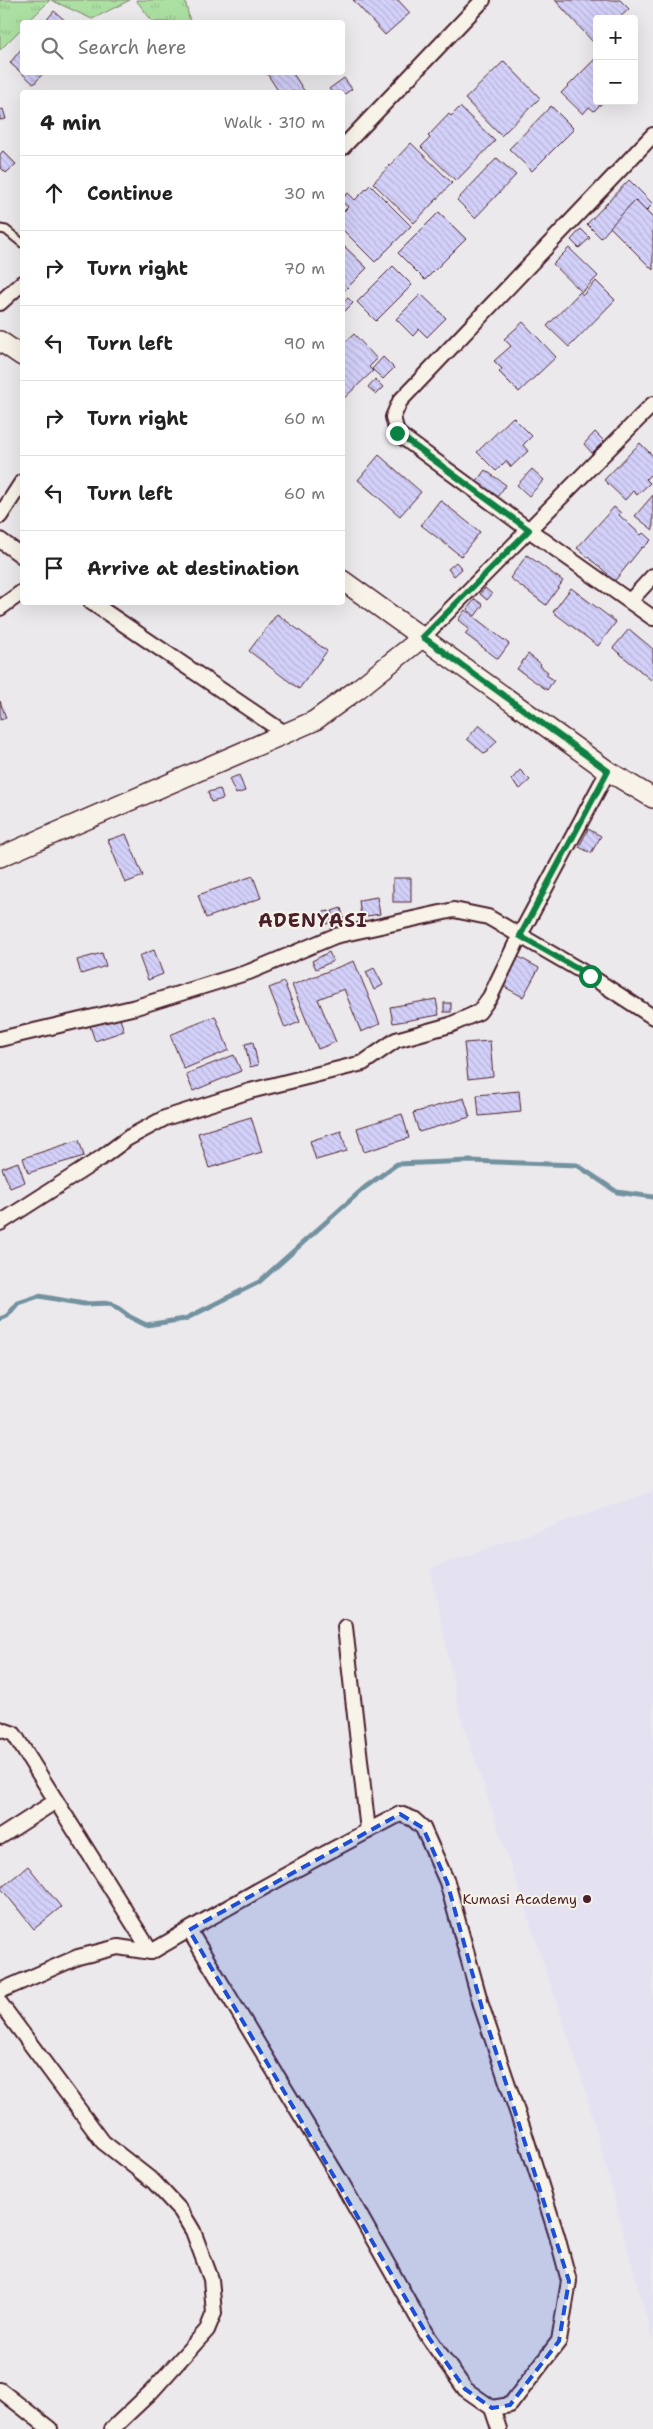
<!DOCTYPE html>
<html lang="en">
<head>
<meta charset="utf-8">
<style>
  :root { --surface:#fff; --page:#f2f2f2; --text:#222; --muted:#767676; --line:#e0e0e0 }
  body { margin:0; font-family:"Shantell Sans",sans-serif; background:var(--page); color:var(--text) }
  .controls { position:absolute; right:15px; top:15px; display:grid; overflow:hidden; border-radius:5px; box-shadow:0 5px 20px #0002 }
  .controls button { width:45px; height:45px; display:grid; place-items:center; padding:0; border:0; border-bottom:1px solid var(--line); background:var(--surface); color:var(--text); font:25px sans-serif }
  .stop { position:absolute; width:15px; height:15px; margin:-11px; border:4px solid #0b8043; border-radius:50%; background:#fff }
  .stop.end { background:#0b8043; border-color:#fff; box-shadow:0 1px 5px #0008 }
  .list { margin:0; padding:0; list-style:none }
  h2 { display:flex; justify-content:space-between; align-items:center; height:65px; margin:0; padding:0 20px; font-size:21px }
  h2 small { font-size:16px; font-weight:400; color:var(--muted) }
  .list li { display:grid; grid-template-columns:32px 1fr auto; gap:15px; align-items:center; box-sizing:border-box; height:75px; padding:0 20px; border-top:1px solid var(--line) }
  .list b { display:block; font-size:19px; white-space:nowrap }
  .list em { font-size:16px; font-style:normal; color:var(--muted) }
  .icon { flex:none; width:28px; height:28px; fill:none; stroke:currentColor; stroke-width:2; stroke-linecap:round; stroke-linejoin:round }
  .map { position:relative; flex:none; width:653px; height:2429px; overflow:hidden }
  .search { position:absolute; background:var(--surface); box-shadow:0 5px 20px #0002; left:20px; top:20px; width:325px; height:55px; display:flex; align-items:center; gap:12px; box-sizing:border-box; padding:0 18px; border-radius:5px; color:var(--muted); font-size:19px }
  .panel { position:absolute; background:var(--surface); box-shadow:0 5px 20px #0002; left:20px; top:90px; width:325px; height:515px; border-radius:5px }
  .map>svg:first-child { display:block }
  .built { fill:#e4e2f1 }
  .grass { fill:url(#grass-tufts); stroke:#7b8066 }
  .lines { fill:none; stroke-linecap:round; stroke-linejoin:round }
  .stream { stroke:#73929f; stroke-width:5 }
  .building { fill:url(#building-back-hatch); stroke:#4a1f2b }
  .lane-casing { stroke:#4a1f2b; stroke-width:11 }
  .street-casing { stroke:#4a1f2b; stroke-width:18 }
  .secondary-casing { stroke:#4a1f2b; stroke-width:22 }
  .lane { stroke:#f7f3e8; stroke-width:7 }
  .street { stroke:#f7f3e8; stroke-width:14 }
  .secondary { stroke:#f7f3e8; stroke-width:19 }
  .route { stroke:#0b8043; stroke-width:6 }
  .marked { fill:#1d4ed8; fill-opacity:0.2; stroke:#1d4ed8; stroke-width:4; stroke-dasharray:10 6; stroke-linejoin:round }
  .poi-dot { fill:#4a1f2b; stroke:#f7f3e8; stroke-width:2 }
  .labels { text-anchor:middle; stroke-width:4; stroke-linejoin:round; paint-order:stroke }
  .poi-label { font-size:14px; fill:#4a1f2b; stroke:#f7f3e8; text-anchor:end }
  .district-label { font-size:19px; font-weight:bold; letter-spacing:1px; fill:#4a1f2b; stroke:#f7f3e8 }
</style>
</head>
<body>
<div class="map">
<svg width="653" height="2429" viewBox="0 0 653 2429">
  <defs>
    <pattern id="grass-tufts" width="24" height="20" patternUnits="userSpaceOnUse" patternTransform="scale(1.25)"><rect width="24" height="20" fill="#ace0a2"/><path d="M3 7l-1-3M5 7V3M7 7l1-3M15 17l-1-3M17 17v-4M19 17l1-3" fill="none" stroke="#96c08c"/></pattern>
    <pattern id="building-back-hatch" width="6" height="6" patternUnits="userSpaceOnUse" patternTransform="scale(1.25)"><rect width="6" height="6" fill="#d3d1fa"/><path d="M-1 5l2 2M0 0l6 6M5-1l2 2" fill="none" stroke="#b7b3d6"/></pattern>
  </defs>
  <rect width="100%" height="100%" fill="#ece9ed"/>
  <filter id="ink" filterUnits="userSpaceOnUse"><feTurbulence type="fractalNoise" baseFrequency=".02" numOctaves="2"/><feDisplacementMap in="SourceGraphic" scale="10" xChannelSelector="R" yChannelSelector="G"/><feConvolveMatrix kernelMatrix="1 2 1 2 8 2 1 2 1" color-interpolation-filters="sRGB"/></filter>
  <g filter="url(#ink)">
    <!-- built -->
    <polygon class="built" points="653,1491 653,2343 583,2082 460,1715 430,1568"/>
    <!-- grass -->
    <g class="grass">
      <polygon points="0,0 50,0 28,22 22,22 22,28 0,50"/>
      <polygon points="51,0 130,0 92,19"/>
      <polygon points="136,0 185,0 190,22 153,22"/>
    </g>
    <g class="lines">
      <!-- stream -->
      <polyline class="stream" points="0,1319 7,1316 18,1303 39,1296 84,1304 111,1303 130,1317 146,1325 185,1319 259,1282 364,1188 397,1164 470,1161 577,1165 617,1192 653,1197"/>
    </g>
    <!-- building -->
    <g class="building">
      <polygon points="353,0 398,0 410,13 385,35"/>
      <polygon points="555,0 620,0 629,9 618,19 597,19 597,39 593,42"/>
      <polygon points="54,11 67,22 45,22"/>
      <polygon points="22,48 22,72 44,72 34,84 10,63"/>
      <polygon points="597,57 597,101 604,101 594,111 589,107 583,114 561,93"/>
      <polygon points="504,61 540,98 501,136 465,99"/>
      <polygon points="266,72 292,72 305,92 279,92"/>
      <polygon points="344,78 352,89 342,96 342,92 332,92 329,89"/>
      <polygon points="551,106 574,129 532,171 509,149"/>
      <polygon points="460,107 495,141 456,181 421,147 430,138 428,136 449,114 451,116"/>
      <polygon points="3,109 6,119 0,120 0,110"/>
      <polygon points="411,143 452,183 414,223 373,183"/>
      <polygon points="3,151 16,164 6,173 0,167 0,154"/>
      <polygon points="497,158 516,175 475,218 457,200"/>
      <polygon points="629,180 653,204 646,211 635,200 601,238 587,224"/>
      <polygon points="370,185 411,226 375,262 342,229 342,213 348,207 342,202 342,199 348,193 355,200"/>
      <polygon points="635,200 653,218 653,270 610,227"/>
      <polygon points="439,212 466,239 425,280 398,253"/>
      <polygon points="581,229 590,238 579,248 571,240"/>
      <polygon points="342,244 367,268 342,293"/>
      <polygon points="569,248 598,276 582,292 553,264"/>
      <polygon points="393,266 412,285 376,321 357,302"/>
      <polygon points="596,281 615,300 569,347 547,326 580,292 583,295"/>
      <polygon points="421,294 446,318 427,337 419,329 413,336 396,319"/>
      <polygon points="348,298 353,303 344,312 342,303"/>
      <polygon points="523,322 556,357 519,392 499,372 502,369 494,361 511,346 504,339"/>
      <polygon points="354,334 377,359 369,367 373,371 342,400 342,345"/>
      <polygon points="383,357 394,368 383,379 372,369"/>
      <polygon points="375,379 383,387 376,394 368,387"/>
      <polygon points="513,417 532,436 523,445 528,451 511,467 506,461 496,471 477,452"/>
      <polygon points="595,432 604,441 592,453 584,444"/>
      <polygon points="640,443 653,456 653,472 646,479 650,483 637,495 633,491 625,500 604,480"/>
      <polygon points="379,455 421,492 400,516 358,480"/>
      <polygon points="532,469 544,480 529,496 517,485"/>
      <polygon points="485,470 506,485 497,497 476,482"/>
      <polygon points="653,495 653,530 635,516"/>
      <polygon points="440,500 480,532 461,556 421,525"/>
      <polygon points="614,507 621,513 619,515 641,535 643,533 651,540 643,548 642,547 613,583 606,576 608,574 577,548"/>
      <polygon points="527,555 563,581 546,605 510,578"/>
      <polygon points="456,562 462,569 454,576 448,569"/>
      <polygon points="485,588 492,594 487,600 480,594"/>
      <polygon points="571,588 616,622 598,646 553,612"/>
      <polygon points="475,599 483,605 475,616 467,609"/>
      <polygon points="465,610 509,644 498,659 465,634 469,629 458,620"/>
      <polygon points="277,614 327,651 299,689 249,651"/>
      <polygon points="629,629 653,649 653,677 651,680 613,648"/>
      <polygon points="528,654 541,664 540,666 548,672 546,675 554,680 547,690 517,669"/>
      <polygon points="0,701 6,718 0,720"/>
      <polygon points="479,725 497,741 485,754 467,739"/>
      <polygon points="520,770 530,780 520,789 511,780"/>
      <polygon points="239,775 245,791 236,794 229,779"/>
      <polygon points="220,789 223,799 211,802 208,792"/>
      <polygon points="588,829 601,836 591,853 579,847"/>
      <polygon points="126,834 143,876 125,883 108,840"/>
      <polygon points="253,876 261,898 206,918 198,895"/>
      <rect x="393" y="878" width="18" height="24"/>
      <polygon points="377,897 380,914 361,917 359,900"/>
      <polygon points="341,908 344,920 336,923 332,911"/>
      <polygon points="329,911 332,922 326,924 323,912"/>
      <polygon points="154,950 163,974 148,980 139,956"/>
      <polygon points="329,952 333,961 316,969 312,961"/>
      <polygon points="102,953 106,966 81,974 77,960"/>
      <polygon points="517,956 539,968 523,997 501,985"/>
      <polygon points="354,961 380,1024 361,1032 344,989 318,999 336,1042 318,1049 292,985"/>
      <polygon points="374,968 383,985 374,990 366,972"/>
      <polygon points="284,982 300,1022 285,1028 269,988"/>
      <polygon points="436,999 439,1015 393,1023 390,1007"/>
      <rect x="444" y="1003" width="7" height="9"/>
      <polygon points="119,1016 124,1031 95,1041 90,1026"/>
      <polygon points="215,1016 229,1050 184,1069 170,1035"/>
      <polygon points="490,1041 493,1076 468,1079 464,1043"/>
      <polygon points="253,1042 258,1065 250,1067 245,1044"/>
      <polygon points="234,1055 241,1071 193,1091 186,1074"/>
      <polygon points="519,1091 521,1112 479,1116 477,1095"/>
      <polygon points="464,1098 470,1117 419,1132 413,1113"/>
      <polygon points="402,1114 409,1138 364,1152 357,1128"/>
      <polygon points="251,1117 262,1152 209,1168 198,1133"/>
      <polygon points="341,1131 347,1151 316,1160 310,1141"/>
      <polygon points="79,1140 84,1156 28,1173 23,1158"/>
      <polygon points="18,1162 25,1182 10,1188 2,1168"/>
      <polygon points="28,1866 61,1907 34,1929 1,1888"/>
    </g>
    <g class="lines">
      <!-- lane casing -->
      <g class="lane-casing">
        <polyline id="lane" points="0,229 6,230 22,243"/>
      </g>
      <!-- street casing -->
      <g class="street-casing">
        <g id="street">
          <polyline points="653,135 400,401 393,417 397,433 529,530 653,618"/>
          <polyline points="342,148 483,0"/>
          <polyline points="0,303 22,283"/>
          <polyline points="0,516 22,482"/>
          <polyline points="0,540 22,556"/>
          <polyline points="630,601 653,576"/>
          <polyline points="91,602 286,734"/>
          <polyline points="0,608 22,592"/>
          <polyline points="423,637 653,404"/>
          <polyline points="0,1039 136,1007 249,972 335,936 454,910 488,917 590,976 653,1017"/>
          <polyline points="0,1223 101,1158 128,1138 165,1118 250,1091 363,1063 396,1040 450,1025 479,1012 490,997 520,935 608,771"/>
          <polyline points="345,1627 368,1831"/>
          <polyline points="0,1729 14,1734 151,1952"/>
          <polyline points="0,1837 56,1801"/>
          <path d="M0,1991l78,-34 40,-10 33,5c81,-48 164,-94 249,-138l13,5 10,9 24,54 35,126 43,127 32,101 12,45 -10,60 -49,64 -18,3 -27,-19 -36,-51 -89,-158 -151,-250"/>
          <polyline points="0,2003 103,2142 154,2182 181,2211 193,2231 211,2279 214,2313 207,2330 151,2392 112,2429"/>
          <polyline points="0,2390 50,2429"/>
          <polyline points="492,2408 499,2429"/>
        </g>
      </g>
      <!-- secondary casing -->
      <g class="secondary-casing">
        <g id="secondary">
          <polyline points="0,341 22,356"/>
          <polyline points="342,580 608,771 653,798"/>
          <polyline points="0,857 314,721 358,689 423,637"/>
        </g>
      </g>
      <!-- lane -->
      <use href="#lane" class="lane"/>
      <!-- street -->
      <use href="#street" class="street"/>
      <!-- secondary -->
      <use href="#secondary" class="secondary"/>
    </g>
  </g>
  <g class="lines" filter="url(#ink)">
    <!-- route -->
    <polyline class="route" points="397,433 529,530 423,637 608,771 520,936 590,976"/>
  </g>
  <!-- marked area -->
  <path class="marked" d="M400,1814l23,14 24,54 35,126 87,273 -10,60 -49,64 -18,3 -27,-19 -36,-51 -240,-408z"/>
  <!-- markers -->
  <circle class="poi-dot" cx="587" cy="1899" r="5"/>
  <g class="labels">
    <!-- poi labels -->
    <g class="poi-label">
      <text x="577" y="1904">Kumasi Academy</text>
    </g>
    <!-- district labels -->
    <g class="district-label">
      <text x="313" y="927">ADENYASI</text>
    </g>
  </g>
</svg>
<div class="controls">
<button>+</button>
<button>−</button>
</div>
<div class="stop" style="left:590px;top:976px"></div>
<div class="stop end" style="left:397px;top:433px"></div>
<div class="search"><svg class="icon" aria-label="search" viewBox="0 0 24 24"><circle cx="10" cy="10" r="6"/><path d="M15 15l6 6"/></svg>Search here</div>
<section class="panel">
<h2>4 min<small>Walk · 310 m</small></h2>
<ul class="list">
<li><svg class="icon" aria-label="ahead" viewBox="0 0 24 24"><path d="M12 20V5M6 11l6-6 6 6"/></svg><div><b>Continue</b></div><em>30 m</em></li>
<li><svg class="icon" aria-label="right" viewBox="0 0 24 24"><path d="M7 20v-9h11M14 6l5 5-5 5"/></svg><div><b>Turn right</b></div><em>70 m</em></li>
<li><svg class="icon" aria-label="left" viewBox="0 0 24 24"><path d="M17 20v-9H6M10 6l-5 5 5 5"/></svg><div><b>Turn left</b></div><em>90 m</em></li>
<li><svg class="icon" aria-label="right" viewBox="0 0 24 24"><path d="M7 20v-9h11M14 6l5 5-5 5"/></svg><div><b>Turn right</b></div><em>60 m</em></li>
<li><svg class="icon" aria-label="left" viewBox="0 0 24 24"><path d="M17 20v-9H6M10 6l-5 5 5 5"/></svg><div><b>Turn left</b></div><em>60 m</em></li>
<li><svg class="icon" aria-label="arrive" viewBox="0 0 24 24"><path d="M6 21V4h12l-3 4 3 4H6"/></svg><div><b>Arrive at destination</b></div></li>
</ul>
</section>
</div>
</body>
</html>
